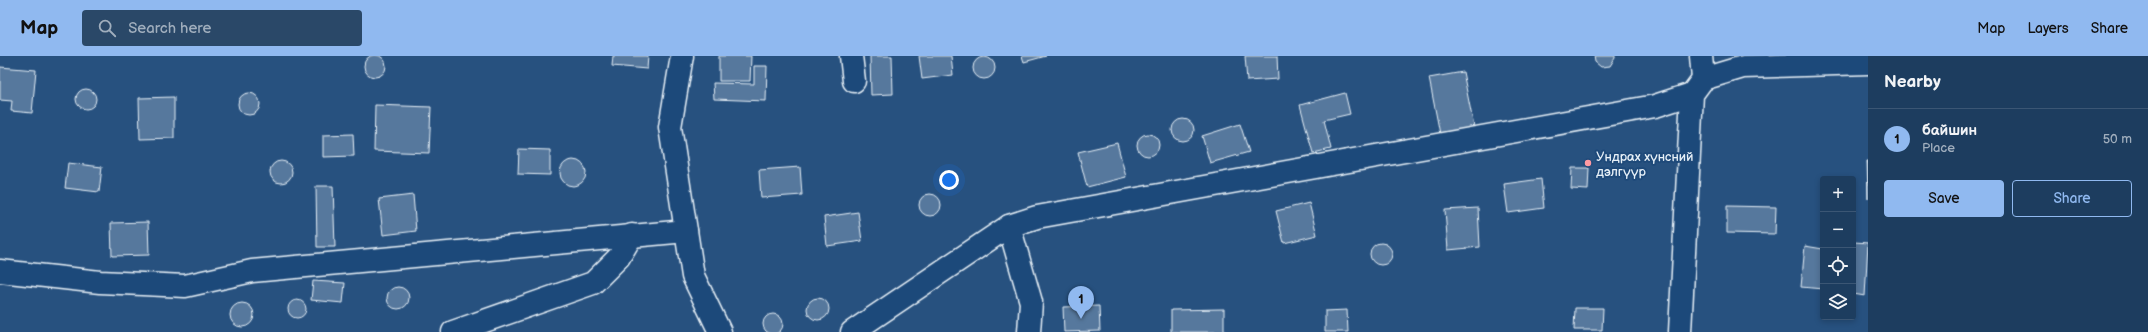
<!DOCTYPE html>
<html lang="en">
<head>
<meta charset="utf-8">
<style>
  :root { --surface:#1d3d5f; --page:#2a4868; --text:#f1f3f6; --muted:#a0aebd; --line:#3b5674; --accent:#90b9f0 }
  body { margin:0; font-family:"Balsamiq Sans",sans-serif; background:var(--page); color:var(--text) }
  .controls { position:absolute; right:12px; bottom:12px; display:grid; overflow:hidden; border-radius:4px; box-shadow:0 2px 6px #0003 }
  .controls button { width:36px; height:36px; display:grid; place-items:center; padding:0; border:0; border-bottom:1px solid var(--line); background:var(--surface); color:var(--text); font:20px sans-serif }
  .you { position:absolute; left:949px; top:124px; width:14px; height:14px; margin:-10px; border:3px solid #fff; border-radius:50%; background:#1a73e8; box-shadow:0 0 0 6px #1a73e833 }
  .badge { display:grid; place-items:center; width:26px; height:26px; border-radius:50%; background:var(--accent); color:#111; font-size:13px; font-weight:700 }
  .pin { position:absolute; translate:-50% -33px; filter:drop-shadow(0 1px 2px #0008) }
  .pin::after { content:''; position:absolute; top:21px; width:14px; height:12px; background:inherit; clip-path:polygon(0 0,100% 0,50% 100%) }
  .list { margin:0; padding:0; list-style:none }
  h2 { display:flex; justify-content:space-between; align-items:center; height:52px; margin:0; padding:0 16px; font-size:17px }
  h2 small { font-size:13px; font-weight:400; color:var(--muted) }
  .list li { display:grid; grid-template-columns:26px 1fr auto; gap:12px; align-items:center; box-sizing:border-box; height:60px; padding:0 16px; border-top:1px solid var(--line) }
  .list b { display:block; font-size:15px; white-space:nowrap }
  .list p { margin:0; font-size:13px; white-space:nowrap; color:var(--muted) }
  .list em { font-size:13px; font-style:normal; color:var(--muted) }
  .actions { display:flex; gap:8px; padding:12px 16px }
  .actions a { flex:1; padding:9px 0; border:1px solid var(--accent); border-radius:4px; text-align:center; font-size:14px; color:var(--accent) }
  .actions .main { background:var(--accent); color:#111 }
  .icon { flex:none; width:22px; height:22px; fill:none; stroke:currentColor; stroke-width:2; stroke-linecap:round; stroke-linejoin:round }
  .map { position:relative; flex:none; width:1868px; height:276px; overflow:hidden }
  header { display:flex; align-items:center; gap:24px; box-sizing:border-box; height:56px; padding:0 20px; background:var(--accent); color:#111 }
  header strong { font-size:19px }
  nav { display:flex; gap:22px; margin-inline-start:auto; font-size:14px }
  .search { width:280px; height:36px; background:var(--page); display:flex; align-items:center; gap:10px; box-sizing:border-box; padding:0 14px; border-radius:4px; color:var(--muted); font-size:15px }
  main { display:flex }
  aside { flex:1; background:var(--surface) }
  .map>svg:first-child { display:block }
  .building { fill:#57789d; stroke:#e8f1f8 }
  .lines { fill:none; stroke-linecap:round; stroke-linejoin:round }
  .minor-casing { stroke:#e8f1f8; stroke-width:25 }
  .major-casing { stroke:#e8f1f8; stroke-width:25 }
  .minor { stroke:#1f4a7a; stroke-width:22 }
  .major { stroke:#1f4a7a; stroke-width:22 }
  .poi-dot { fill:#ff9aa2; stroke:#1f4a7a; stroke-width:1.5 }
  .labels { text-anchor:middle; stroke-width:4; stroke-linejoin:round; paint-order:stroke }
  .poi-label { font-size:13px; fill:#e8f1f8; stroke:#1f4a7a; text-anchor:start }
</style>
</head>
<body>
<header>
<strong>Map</strong>
<div class="search"><svg class="icon" aria-label="search" viewBox="0 0 24 24"><circle cx="10" cy="10" r="6"/><path d="M15 15l6 6"/></svg>Search here</div>
<nav><a>Map</a><a>Layers</a><a>Share</a></nav>
</header>
<main>
<div class="map">
<svg width="1868" height="276" viewBox="0 0 1868 276">
  <rect width="100%" height="100%" fill="#27517f"/>
  <filter id="ink" filterUnits="userSpaceOnUse"><feTurbulence type="fractalNoise" baseFrequency=".025" numOctaves="2"/><feDisplacementMap in="SourceGraphic" scale="8" xChannelSelector="R" yChannelSelector="G"/><feConvolveMatrix kernelMatrix="1 2 1 2 8 2 1 2 1" color-interpolation-filters="sRGB"/></filter>
  <g filter="url(#ink)">
    <!-- building -->
    <g class="building">
      <circle cx="375" cy="10" r="11"/>
      <polygon points="613,0 648,0 647,13 612,10"/>
      <polygon points="719,0 751,0 750,25 719,25"/>
      <polygon points="870,0 892,0 893,38 871,39"/>
      <polygon points="919,0 951,0 953,19 922,23"/>
      <polygon points="1022,0 1046,0 1024,6"/>
      <polygon points="1245,0 1277,0 1278,23 1247,25"/>
      <polygon points="1594,0 1615,0 1615,2 1610,10 1601,11 1595,6"/>
      <circle cx="984" cy="12" r="11"/>
      <polygon points="754,10 767,10 766,45 714,43 713,27 754,28"/>
      <polygon points="0,11 36,14 32,57 11,55 12,45 0,44"/>
      <polygon points="1463,16 1474,71 1440,78 1429,22"/>
      <circle cx="86" cy="43" r="10"/>
      <polygon points="1345,37 1350,58 1324,64 1331,93 1313,97 1300,49"/>
      <circle cx="249" cy="48" r="11"/>
      <polygon points="174,41 174,82 140,83 139,42"/>
      <polygon points="375,49 431,51 429,97 374,95"/>
      <circle cx="1183" cy="74" r="11"/>
      <polygon points="1240,68 1249,96 1210,107 1202,80"/>
      <polygon points="353,78 354,100 323,101 323,79"/>
      <circle cx="1148" cy="89" r="11"/>
      <polygon points="1117,87 1126,121 1087,131 1078,96"/>
      <polygon points="519,93 550,94 550,119 518,118"/>
      <circle cx="573" cy="117" r="13"/>
      <polygon points="1867,105 1868,105 1868,143"/>
      <circle cx="281" cy="116" r="11"/>
      <polygon points="68,107 102,111 99,136 65,132"/>
      <polygon points="800,111 802,139 761,142 759,114"/>
      <polygon points="1572,112 1589,112 1588,134 1571,133"/>
      <polygon points="1541,123 1544,152 1508,157 1504,128"/>
      <polygon points="316,130 333,130 335,191 317,191"/>
      <circle cx="930" cy="149" r="11"/>
      <polygon points="413,139 416,175 383,179 379,143"/>
      <polygon points="1309,147 1317,179 1284,187 1276,155"/>
      <polygon points="1727,150 1776,151 1775,178 1727,177"/>
      <polygon points="1478,152 1480,191 1448,194 1445,154"/>
      <polygon points="858,156 862,185 827,190 824,161"/>
      <polygon points="148,166 149,199 112,200 111,167"/>
      <polygon points="1854,186 1868,187 1865,240 1853,238"/>
      <circle cx="1381" cy="198" r="11"/>
      <polygon points="1805,190 1823,193 1823,233 1801,231"/>
      <polygon points="313,225 345,227 343,247 311,244"/>
      <circle cx="398" cy="242" r="11"/>
      <circle cx="818" cy="253" r="11"/>
      <circle cx="297" cy="253" r="9"/>
      <circle cx="242" cy="259" r="12"/>
      <polygon points="1099,250 1100,275 1064,276 1063,251"/>
      <polygon points="1575,252 1603,252 1602,274 1574,274"/>
      <polygon points="1224,253 1224,276 1171,276 1171,254"/>
      <polygon points="1347,254 1348,276 1325,276 1325,255"/>
      <circle cx="773" cy="268" r="10"/>
    </g>
    <g class="lines">
      <!-- minor casing -->
      <g class="minor-casing">
        <g id="minor">
          <polyline points="851,0 854,25"/>
          <polyline points="1703,23 1743,11 1868,7"/>
          <polyline points="1009,170 1031,246 1029,276"/>
          <polyline points="0,215 100,226 185,230 252,215 686,175"/>
          <polyline points="453,276 593,227 619,201 632,179"/>
          <polyline points="852,276 1009,170 1037,161 1655,50 1692,38"/>
          <polyline points="1680,276 1692,38 1703,23 1701,0"/>
        </g>
      </g>
      <!-- major casing -->
      <g class="major-casing">
        <polyline id="major" points="682,0 670,71 693,220 720,276"/>
      </g>
      <!-- minor -->
      <use href="#minor" class="minor"/>
      <!-- major -->
      <use href="#major" class="major"/>
    </g>
  </g>
  <!-- markers -->
  <circle class="poi-dot" cx="1588" cy="107" r="4"/>
  <g class="labels">
    <!-- poi labels -->
    <g class="poi-label">
      <text x="1596" y="105">Ундрах хүнсний<tspan x="1596" dy="15">дэлгүүр</tspan></text>
    </g>
  </g>
</svg>
<div class="controls">
<button>+</button>
<button>−</button>
<button><svg class="icon" aria-label="locate" viewBox="0 0 24 24"><circle cx="12" cy="12" r="6"/><path d="M12 2v4M12 18v4M2 12h4M18 12h4"/></svg></button>
<button><svg class="icon" aria-label="layers" viewBox="0 0 24 24"><path d="M12 4l9 5-9 5-9-5zM3 14l9 5 9-5"/></svg></button>
</div>
<div class="you"></div>
<div class="pin badge" style="left:1081px;top:263px">1</div>
</div>
<aside>
<h2>Nearby<small></small></h2>
<ul class="list">
<li><span class="badge">1</span><div><b>байшин</b><p>Place</p></div><em>50 m</em></li>
</ul>
<div class="actions"><a class="main">Save</a><a>Share</a></div>
</aside>
</main>
</body>
</html>
